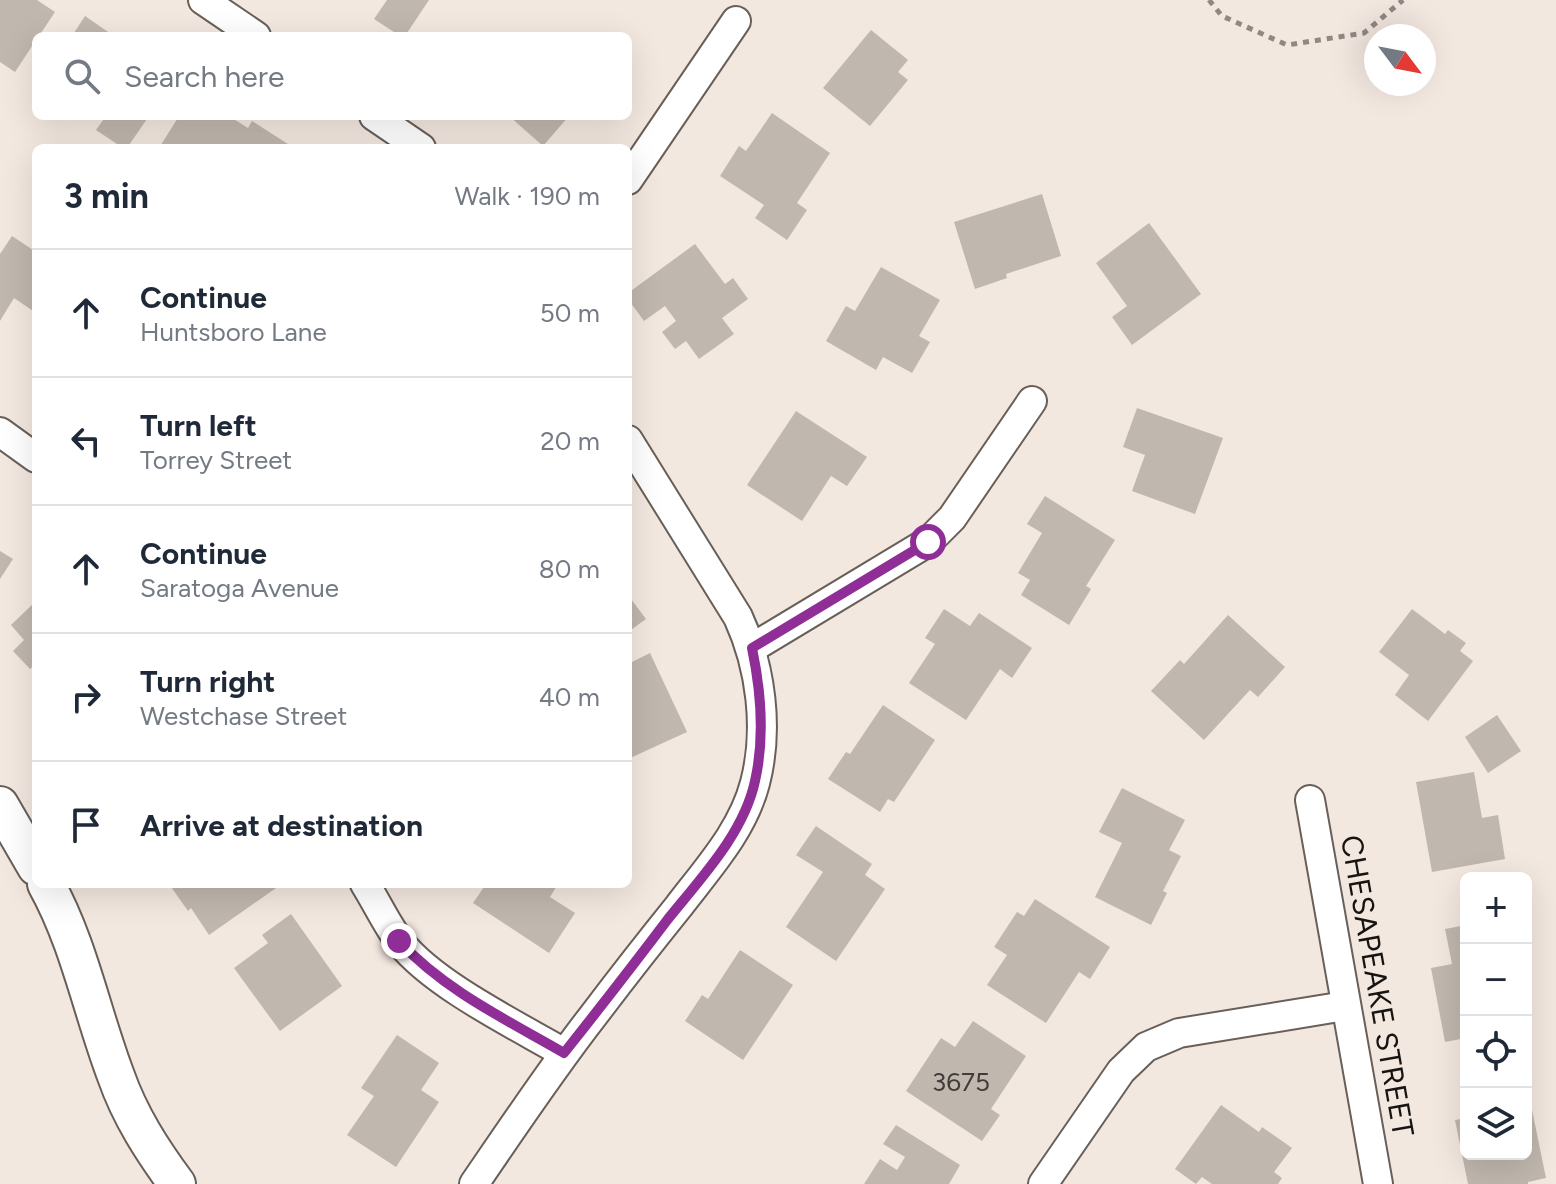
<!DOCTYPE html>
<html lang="en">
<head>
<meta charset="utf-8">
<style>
  :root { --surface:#fff; --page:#f2f2f3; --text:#1f2937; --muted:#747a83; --line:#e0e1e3 }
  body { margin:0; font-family:Figtree,sans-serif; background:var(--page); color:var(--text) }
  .controls { position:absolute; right:24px; bottom:24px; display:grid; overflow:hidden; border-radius:12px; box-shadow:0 8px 32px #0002 }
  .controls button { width:72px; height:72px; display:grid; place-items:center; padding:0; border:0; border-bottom:2px solid var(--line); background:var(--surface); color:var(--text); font:40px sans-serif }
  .compass { position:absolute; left:1364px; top:24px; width:72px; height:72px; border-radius:50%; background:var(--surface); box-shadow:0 8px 32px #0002; rotate:122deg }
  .stop { position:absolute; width:24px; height:24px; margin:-18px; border:6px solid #8f2e96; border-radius:50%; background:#fff }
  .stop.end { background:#8f2e96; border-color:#fff; box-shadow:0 2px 8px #0008 }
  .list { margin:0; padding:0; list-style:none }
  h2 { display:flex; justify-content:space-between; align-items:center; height:104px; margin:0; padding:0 32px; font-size:34px }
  h2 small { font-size:26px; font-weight:400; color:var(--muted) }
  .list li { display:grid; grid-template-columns:52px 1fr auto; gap:24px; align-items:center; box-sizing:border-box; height:128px; padding:0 32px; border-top:2px solid var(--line) }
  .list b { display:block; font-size:30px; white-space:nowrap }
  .list p { margin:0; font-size:26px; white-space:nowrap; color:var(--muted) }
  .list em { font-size:26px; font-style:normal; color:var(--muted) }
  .icon { flex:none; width:44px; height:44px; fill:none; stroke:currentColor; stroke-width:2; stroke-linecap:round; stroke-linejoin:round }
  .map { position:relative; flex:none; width:1556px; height:1184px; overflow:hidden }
  .search { position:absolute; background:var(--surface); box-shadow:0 8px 32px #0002; left:32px; top:32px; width:600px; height:88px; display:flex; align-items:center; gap:20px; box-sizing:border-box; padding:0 28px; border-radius:12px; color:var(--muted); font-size:30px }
  .panel { position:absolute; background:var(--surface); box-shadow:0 8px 32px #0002; left:32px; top:144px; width:600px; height:744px; border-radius:12px }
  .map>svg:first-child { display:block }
  .building { fill:#c0b7ae }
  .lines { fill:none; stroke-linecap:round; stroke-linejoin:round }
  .minor-casing { stroke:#685f58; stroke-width:32 }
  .tertiary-casing { stroke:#685f58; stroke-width:40 }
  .path { stroke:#908883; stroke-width:5; stroke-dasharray:6 6; stroke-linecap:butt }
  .minor { stroke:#fff; stroke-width:28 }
  .tertiary { stroke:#fff; stroke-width:36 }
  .route { stroke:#8f2e96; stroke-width:10 }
  .labels { text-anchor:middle; stroke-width:6; stroke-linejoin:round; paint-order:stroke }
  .number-label { font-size:26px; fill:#413c38 }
  .street-label { font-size:30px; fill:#171311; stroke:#f3e8e0 }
</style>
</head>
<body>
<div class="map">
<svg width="1556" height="1184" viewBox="0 0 1556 1184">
  <rect width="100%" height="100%" fill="#f3e8e0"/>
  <!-- building -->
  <g class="building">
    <polygon points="0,0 37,0 55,12 39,36 36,36 36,40 15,72 0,62"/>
    <polygon points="387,0 429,0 405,36 400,36 374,19"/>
    <polygon points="85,16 114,36 72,36"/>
    <polygon points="871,30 908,60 898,72 908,80 870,126 823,88"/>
    <polygon points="772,113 830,153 797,203 807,210 787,240 755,218 764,205 720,176 739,146 746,151"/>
    <polygon points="106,116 149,116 127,148 123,148 96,130"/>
    <polygon points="179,116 229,116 248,128 252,121 288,144 286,148 159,148"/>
    <polygon points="509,116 569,116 543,146"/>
    <polygon points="1042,194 1061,256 1006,274 1007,278 975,289 954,222"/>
    <polygon points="1149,223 1201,294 1132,345 1112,317 1127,306 1096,263"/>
    <polygon points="12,236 36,252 36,313 14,298 0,321 0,254"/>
    <polygon points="695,244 725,284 733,278 748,299 722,318 734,334 699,359 686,341 675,349 662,332 676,321 665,306 644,321 628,299 628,293"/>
    <polygon points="881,267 940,300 919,336 930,342 912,373 883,357 876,370 826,341 846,306 855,311"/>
    <polygon points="1137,408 1223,438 1195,514 1132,491 1145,455 1123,447"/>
    <polygon points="796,411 867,457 847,486 831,476 802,521 747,485"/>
    <polygon points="1045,496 1115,540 1086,586 1091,589 1069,625 1021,595 1030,580 1018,573 1042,533 1027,524"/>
    <polygon points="0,551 13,559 0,579"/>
    <polygon points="628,595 646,619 628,632"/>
    <polygon points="36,601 36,664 30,669 13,651 24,640 11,625"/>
    <polygon points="944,609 970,626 979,613 1032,648 1012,678 1000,669 966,720 909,683 935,644 925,638"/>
    <polygon points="1412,609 1445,634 1448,630 1466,643 1460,651 1473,661 1428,721 1395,695 1409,675 1379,652"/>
    <polygon points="1228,615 1285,667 1258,697 1250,690 1204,740 1151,691 1180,660 1184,664"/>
    <polygon points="650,653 687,732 628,759 628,664"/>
    <polygon points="883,705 935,740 894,802 888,799 880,812 828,779 846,752 850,754"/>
    <polygon points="1497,715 1521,751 1488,773 1465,737"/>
    <polygon points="1474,772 1482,818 1498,815 1505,859 1432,872 1416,782"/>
    <polygon points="1122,788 1185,820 1169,850 1181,856 1163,891 1167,893 1151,925 1095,897 1122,843 1099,832"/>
    <polygon points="816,826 872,864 865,875 885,889 836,961 786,927 823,872 796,855"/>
    <polygon points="169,884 278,884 279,886 209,935 191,908 188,911"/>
    <polygon points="486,884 558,884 550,897 575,913 549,953 473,903"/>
    <polygon points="1035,899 1110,947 1090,979 1079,972 1046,1023 987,985 1007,955 994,947 1017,912 1024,916"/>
    <polygon points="291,914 342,986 280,1031 234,968 268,943 262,935"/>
    <polygon points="1466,925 1466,1038 1445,1042 1431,968 1452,964 1445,929"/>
    <polygon points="740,950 793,985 743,1060 685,1021 702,995 708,999"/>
    <polygon points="973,1021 1026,1056 991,1109 1000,1115 982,1141 906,1091 941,1038 955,1047"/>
    <polygon points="397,1035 439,1063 421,1090 439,1102 396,1167 347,1135 374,1096 361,1088"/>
    <polygon points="1221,1105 1259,1132 1262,1127 1292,1148 1274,1172 1282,1178 1278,1184 1212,1184 1202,1177 1196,1184 1175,1169"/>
    <polygon points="1531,1105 1546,1178 1528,1182 1528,1184 1468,1184 1455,1120 1466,1118 1466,1154 1526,1154 1526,1106"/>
    <polygon points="896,1125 960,1165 949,1184 864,1184 880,1159 897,1170 905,1157 883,1144"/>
  </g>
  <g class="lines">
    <!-- minor casing -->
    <g class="minor-casing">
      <g id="minor">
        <polyline points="203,0 256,36"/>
        <polyline points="374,116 421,148"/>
        <polyline points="628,180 736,21"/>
        <polyline points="0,432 36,458"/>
        <polyline points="752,648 928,542 952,518 1032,401"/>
        <polyline points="1310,800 1378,1184"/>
        <path d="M365,884c12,19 22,41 35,58 34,43 116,83 164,111"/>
        <path d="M474,1184c39,-57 77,-114 119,-168 28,-37 57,-74 86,-110 29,-38 64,-76 76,-123 14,-54 6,-116 -17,-166l-110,-177"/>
        <polyline points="1043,1184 1121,1071 1146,1047 1179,1033 1345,1006"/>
      </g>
    </g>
    <!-- tertiary casing -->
    <g class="tertiary-casing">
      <g id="tertiary">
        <polyline points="0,805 36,867"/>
        <path d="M46,884c33,59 46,129 70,192 14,40 36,74 61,108"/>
      </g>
    </g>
    <!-- path -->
    <polyline class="path" points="1209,0 1222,16 1287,45 1364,33 1403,0"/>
    <!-- minor -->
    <use href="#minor" class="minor"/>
    <!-- tertiary -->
    <use href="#tertiary" class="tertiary"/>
  </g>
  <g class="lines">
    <!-- route -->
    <path class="route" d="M399,941c45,49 108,79 165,112 35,-44 70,-89 104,-134 33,-41 76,-86 87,-138 10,-44 6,-90 -3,-133l176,-106"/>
  </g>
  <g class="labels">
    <!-- number labels -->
    <g class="number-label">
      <text x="961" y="1091">3675</text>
    </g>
    <!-- street labels -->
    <g class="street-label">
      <text transform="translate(1377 986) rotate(80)" y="10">CHESAPEAKE STREET</text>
    </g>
  </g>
</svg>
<div class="controls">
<button>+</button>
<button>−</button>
<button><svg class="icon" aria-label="locate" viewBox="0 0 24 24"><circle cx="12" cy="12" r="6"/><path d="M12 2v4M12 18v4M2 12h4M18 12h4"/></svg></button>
<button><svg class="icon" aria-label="layers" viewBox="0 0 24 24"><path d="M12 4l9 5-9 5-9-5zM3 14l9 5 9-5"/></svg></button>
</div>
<svg class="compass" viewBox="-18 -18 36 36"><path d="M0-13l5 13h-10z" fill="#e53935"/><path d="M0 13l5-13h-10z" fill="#747a83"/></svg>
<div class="stop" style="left:928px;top:542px"></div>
<div class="stop end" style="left:399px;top:941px"></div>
<div class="search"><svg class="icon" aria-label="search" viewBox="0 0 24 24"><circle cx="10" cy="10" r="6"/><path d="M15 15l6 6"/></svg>Search here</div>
<section class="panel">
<h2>3 min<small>Walk · 190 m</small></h2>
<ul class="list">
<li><svg class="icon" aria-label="ahead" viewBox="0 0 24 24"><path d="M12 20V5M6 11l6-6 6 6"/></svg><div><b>Continue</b><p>Huntsboro Lane</p></div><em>50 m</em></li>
<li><svg class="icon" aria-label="left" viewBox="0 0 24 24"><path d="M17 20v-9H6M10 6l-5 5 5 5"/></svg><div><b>Turn left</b><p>Torrey Street</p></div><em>20 m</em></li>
<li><svg class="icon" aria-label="ahead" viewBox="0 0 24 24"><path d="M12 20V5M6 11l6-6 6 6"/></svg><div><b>Continue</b><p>Saratoga Avenue</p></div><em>80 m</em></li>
<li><svg class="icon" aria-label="right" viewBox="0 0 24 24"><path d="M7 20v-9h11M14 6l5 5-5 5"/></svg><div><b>Turn right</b><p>Westchase Street</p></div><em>40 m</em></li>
<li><svg class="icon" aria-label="arrive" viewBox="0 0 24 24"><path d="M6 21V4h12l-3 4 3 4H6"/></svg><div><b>Arrive at destination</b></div></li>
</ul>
</section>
</div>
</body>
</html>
